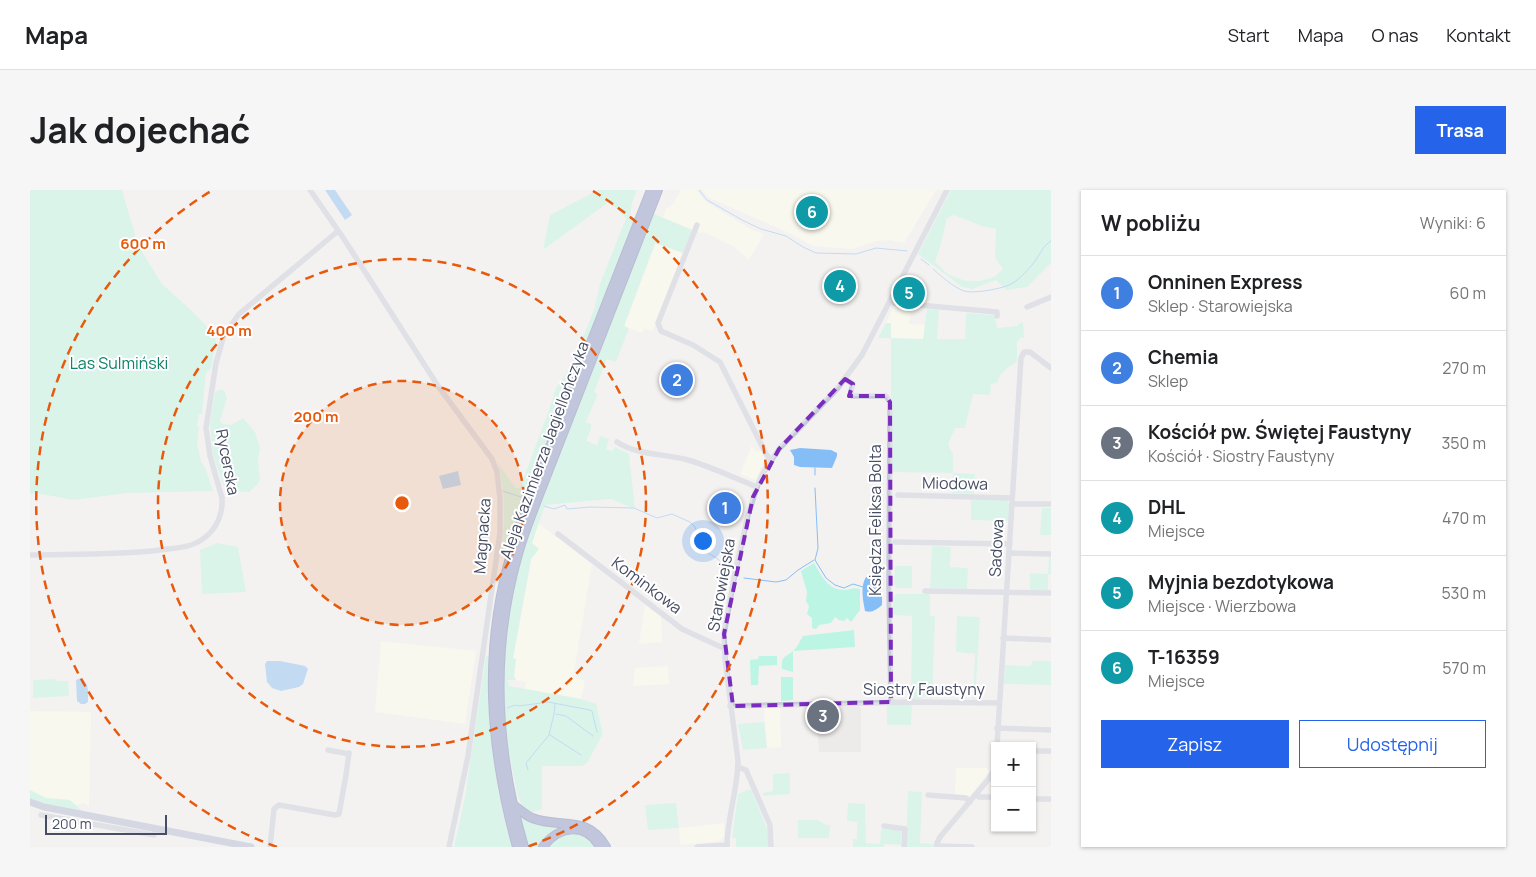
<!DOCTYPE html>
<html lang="pl">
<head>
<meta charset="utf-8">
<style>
  :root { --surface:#fff; --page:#f6f6f6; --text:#202124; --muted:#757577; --line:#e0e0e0; --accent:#2563eb }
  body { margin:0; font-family:Manrope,sans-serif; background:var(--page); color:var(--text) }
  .controls { position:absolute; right:15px; bottom:15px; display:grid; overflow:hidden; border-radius:0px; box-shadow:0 1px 4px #0004 }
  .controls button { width:45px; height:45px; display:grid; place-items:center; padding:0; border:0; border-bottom:1px solid var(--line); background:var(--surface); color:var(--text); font:25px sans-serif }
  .scale { position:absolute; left:15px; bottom:12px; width:122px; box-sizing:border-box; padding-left:5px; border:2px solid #474d62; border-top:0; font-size:14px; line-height:18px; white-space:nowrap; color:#474d62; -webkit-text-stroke:4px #fff; paint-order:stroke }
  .you { position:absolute; left:672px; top:350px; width:18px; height:18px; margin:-12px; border:4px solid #fff; border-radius:50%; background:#1a73e8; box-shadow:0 0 0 8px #1a73e833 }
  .badge { display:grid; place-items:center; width:32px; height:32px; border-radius:50%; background:var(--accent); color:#fff; font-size:16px; font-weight:700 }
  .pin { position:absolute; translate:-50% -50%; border:2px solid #fff; box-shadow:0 1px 5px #0006 }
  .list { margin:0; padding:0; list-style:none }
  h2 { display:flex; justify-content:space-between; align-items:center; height:65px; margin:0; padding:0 20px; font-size:21px }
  h2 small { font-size:16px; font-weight:400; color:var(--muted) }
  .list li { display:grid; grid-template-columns:32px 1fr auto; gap:15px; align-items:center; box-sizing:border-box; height:75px; padding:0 20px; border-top:1px solid var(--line) }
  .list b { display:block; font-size:19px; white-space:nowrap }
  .list p { margin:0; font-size:16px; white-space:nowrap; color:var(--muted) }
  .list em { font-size:16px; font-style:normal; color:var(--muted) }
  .actions { display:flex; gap:10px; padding:15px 20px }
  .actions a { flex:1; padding:11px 0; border:1px solid var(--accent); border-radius:0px; text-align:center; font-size:18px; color:var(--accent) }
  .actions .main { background:var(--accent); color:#fff }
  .map { position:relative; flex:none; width:1021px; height:657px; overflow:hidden; border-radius:0px }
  header { display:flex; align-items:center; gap:30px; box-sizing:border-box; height:70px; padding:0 25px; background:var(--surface); border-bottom:1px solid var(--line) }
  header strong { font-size:24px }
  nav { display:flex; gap:28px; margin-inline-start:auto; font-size:18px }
  .intro { display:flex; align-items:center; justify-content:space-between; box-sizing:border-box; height:120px; padding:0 30px }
  h1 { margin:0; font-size:35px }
  .button { padding:12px 22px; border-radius:0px; background:var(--accent); color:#fff; font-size:18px; font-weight:700 }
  main { display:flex; gap:30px; padding:0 30px }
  aside { flex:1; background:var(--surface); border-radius:0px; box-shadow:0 1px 4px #0004 }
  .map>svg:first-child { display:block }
  .commercial { fill:#fefeeb }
  .education { fill:#e5e2e3 }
  .green { fill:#bcf5e3; fill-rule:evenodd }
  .water { fill:#85bef7 }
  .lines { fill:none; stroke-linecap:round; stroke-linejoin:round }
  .stream { stroke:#85bef7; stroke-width:1 }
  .highway-casing { stroke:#6f7cb1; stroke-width:10 }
  .minor { stroke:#c7ccdb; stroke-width:5.5 }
  .major { stroke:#afb6d3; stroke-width:7 }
  .highway { stroke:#8491c5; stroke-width:8 }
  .marked { fill:none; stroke:#7b2cbf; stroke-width:4; stroke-dasharray:10 6; stroke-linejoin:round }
  .ring { fill:none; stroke:#e8590c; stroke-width:2.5; stroke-dasharray:9 6 }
  .labels { text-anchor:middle; stroke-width:4; stroke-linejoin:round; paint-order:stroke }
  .park-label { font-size:16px; fill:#0c8268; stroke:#fff }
  .street-label { font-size:16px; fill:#474d62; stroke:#fff }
  .centre { fill:#e8590c; stroke:#fff; stroke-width:2.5 }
  .ring-label { font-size:15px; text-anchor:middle; font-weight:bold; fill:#e8590c; stroke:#fff; stroke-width:4; stroke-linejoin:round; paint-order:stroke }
</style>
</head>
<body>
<header>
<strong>Mapa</strong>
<nav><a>Start</a><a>Mapa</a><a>O nas</a><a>Kontakt</a></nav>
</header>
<div class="intro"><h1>Jak dojechać</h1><a class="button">Trasa</a></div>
<main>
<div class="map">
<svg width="1021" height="657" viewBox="0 0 1021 657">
  <rect width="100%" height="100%" fill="#f4f2f1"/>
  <!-- commercial -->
  <g class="commercial">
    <polygon points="651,0 666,0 676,12 722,40 734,44 719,70 704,57 672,41 671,43 633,28 636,19 643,14"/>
    <polygon points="672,0 906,0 874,53 858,50 845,51 823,59 783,56 757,42 680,8"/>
    <polygon points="626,53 653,63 622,141 614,138 612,143 594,137"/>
    <polygon points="864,116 881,117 879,134 895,135 894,149 861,148 861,133 856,133"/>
    <polygon points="722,255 726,262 731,260 735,269 725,290 710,284"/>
    <polygon points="508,333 562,374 543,487 555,491 551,509 495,499 496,492 486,490 484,486 486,469 483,469 502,367 502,353"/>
    <polygon points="615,415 631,427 632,452 609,454"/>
    <polygon points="351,451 446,461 435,534 345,522"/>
    <polygon points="638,476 639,494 603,496 605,478"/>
    <polygon points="750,516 751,557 737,558 734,517"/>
    <polygon points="0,521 61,522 59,617 54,613 45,615 0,604"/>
    <polygon points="926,578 957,578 959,582 940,606 925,605"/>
    <polygon points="694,633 694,648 692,648 691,651 650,655 649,638"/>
  </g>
  <!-- education -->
  <polygon class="education" points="809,515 827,515 831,518 831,562 789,562 787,536 799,536 799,531 810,529"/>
  <!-- green -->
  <g class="green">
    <polygon points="0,0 92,0 108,55 132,94 164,123 183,143 186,151 181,178 176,183 172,224 169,224 167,236 169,237 167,253 171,271 176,280 183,301 97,303 44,310 5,303 0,304"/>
    <path d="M568,0h39l-5,13 -2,14h6l-114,290 -15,44 -6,-1c5,-30 4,-58 -3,-87l18,25h4l30,-81 6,-19 15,-22 23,-56 6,-26 26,-66 -17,-16 -66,48 7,-35z"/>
    <path d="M921,0h100v73l-24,24 -21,3 -10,-10 -24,9 -10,-2 -44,-33zM924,25l27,11 15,3 -1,29 8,11 -9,8 -14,4h-14l-17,-6 -14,-13 5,-15 7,-29z"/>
    <path d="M622,23l40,17 -9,23 -28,-10 -31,83 5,2 -13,34 -9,-3 -13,33 4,2 -12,28 5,2v5l-5,12 11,4 3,-9 9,3 -3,10 6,2 3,-4 14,7 6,55 -24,-10 -66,6 -13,38 7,6 -8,10 -18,99 3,1 -2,17 2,4h-8l1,6 72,13 15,5 7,30 -16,29 -5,3h-40v43l-11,4c-15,-9 -14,-24 -18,-40 -20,-77 -10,-161 14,-237z"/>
    <path d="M897,119l12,1 -2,29h28l1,-26 27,2 2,1 2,12 21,-2v-2l5,-2 1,16h-5v3h-2v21c-11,7 -16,9 -20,21l-6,1 -1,11 -17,-1 -8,34h-10l-7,17 5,9v19l22,1 -1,20 -22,-1 1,-20 -62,-1v-134h-13l8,-15h5v15l32,1z"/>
    <polygon points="189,200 194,200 197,208 190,231 193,234 201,235 213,228 225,242 230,257 228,271 230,290 228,294 219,302 199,301 194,296 183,266 181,247 180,233 185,202"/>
    <polygon points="941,310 977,310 979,314 979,331 941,330"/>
    <polygon points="1012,318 1021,318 1021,345 1010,345"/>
    <polygon points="187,353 208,357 216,402 172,404 170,360"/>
    <polygon points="902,356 921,357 920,377 938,378 937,399 900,398"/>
    <polygon points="1019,367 1021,367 1021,384 1018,384 1018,401 1000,400 1000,383 1018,384"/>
    <path d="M784,373c7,12 14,27 30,27 7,0 8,-3 16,-1v21l-9,12 -4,-4 -3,3 -5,-1 -4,-3 -4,6 -12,2 -3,4 -4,-1v-10l-5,-4 2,-8 -3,-5 1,-9 -6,-21z"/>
    <polygon points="865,376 882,376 882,398 866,398 864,395"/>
    <polygon points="866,404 900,404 900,426 905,426 902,511 900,507 894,506 888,510 881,510 882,426 863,425 863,407"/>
    <polygon points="927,426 950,427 945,511 943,511 945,464 926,462"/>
    <path d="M824,440l1,17 -62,4v21l-11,-3c-1,-14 3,-11 11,-18 4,-3 7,-10 10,-15z"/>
    <path d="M456,466h3c-3,65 5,129 23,191h-58l11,-50z"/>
    <polygon points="729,466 747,466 747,475 729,476 728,495 721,495 720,470 728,469"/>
    <polygon points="1002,471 1021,471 1021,495 974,494 975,475 1001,476"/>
    <polygon points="751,487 763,487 763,510 751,511"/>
    <polygon points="24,489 27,491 38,491 39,504 38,506 3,508 3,490"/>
    <polygon points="882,513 881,535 857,535 857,514"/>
    <polygon points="734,532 737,558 713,560 708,534"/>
    <polygon points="760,583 760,604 734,606 732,603 743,601 743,584"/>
    <polygon points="721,599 738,641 739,657 706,657 706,648 702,648 708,604"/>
    <polygon points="0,600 16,608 40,610 53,622 0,610"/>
    <polygon points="878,601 892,602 890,653 904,654 904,657 876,657"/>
    <polygon points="646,613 649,638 618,640 615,615"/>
    <polygon points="818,613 835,614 836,653 850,654 851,639 869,640 872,643 871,655 854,654 854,657 823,657 823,649 827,649 827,632 817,631"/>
    <polygon points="489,620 535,637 521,643 509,657 498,657"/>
    <polygon points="768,630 788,630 796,635 800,635 799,648 768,648"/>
    <path d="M539,642c13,2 20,5 28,15h-50l8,-9z"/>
  </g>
  <!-- water -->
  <g class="water">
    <polygon points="295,0 305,0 322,25 315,30"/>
    <polygon points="770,258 801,260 807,263 807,266 802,278 770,277 764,275 764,267 760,260"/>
    <polygon points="428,281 431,295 413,299 409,286"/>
    <path d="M836,387l13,4 3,15v9c-6,5 -10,8 -17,6 -2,-10 -5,-25 1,-34z"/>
    <polygon points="237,471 250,471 275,476 278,479 273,494 269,497 251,501 242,498 237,492 235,474"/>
    <path d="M51,488c9,6 7,14 7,24l-3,2h-4l-4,-3 -1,-21z"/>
  </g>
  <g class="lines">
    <!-- stream -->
    <g class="stream">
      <polyline points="669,0 677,10 714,31 731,39 756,46 773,57 786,63 826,64 846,58 877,61"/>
      <polyline points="891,69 899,75"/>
      <path d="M903,79c8,7 20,18 31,22 9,3 36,-2 45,-6 9,-4 17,-13 23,-20 7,-8 10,-19 19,-24"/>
      <polyline points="785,285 785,278"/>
      <polyline points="785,298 788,358 785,370 796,388 805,395 814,398 823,394 833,397"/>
      <polyline points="473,301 491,307"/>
      <polyline points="514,316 524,319 535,315 537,319 560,317 604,318 627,328 642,324 660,332 665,337 672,357 678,363 688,369 700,384"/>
      <polyline points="714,388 746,392 756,390 768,380 784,370"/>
      <polyline points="477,518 485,515 489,516 518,512 560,520 562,521 567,542"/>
      <polyline points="526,524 536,526 563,546"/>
      <polyline points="520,545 551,565"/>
      <polyline points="498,580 496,573 519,545 524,524 525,514"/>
    </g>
    <!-- highway casing -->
    <g class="highway-casing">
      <g id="highway">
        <path d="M482,614c7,5 13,11 20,14 29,11 55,-4 74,29"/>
        <path d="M487,657c-27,-98 -35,-197 -5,-296 4,-14 9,-28 14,-43l125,-318"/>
        <path d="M494,657c-28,-95 -34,-193 -7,-289 5,-20 13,-39 20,-58l121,-310"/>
        <path d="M513,657c15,-21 43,-26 57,0"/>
      </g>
    </g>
    <!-- minor -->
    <g class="minor">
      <polyline points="280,0 314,49 408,196 462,269 467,282 470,309 470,343 438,566 419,657"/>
      <polyline points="667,35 628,133 631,141 663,155 690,172 736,264 741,270"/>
      <polyline points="861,110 864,113 877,114 967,122 967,126"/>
      <polyline points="997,117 1021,107"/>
      <polyline points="815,189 823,194 821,201 822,206 856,206 860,212 859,398 861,512"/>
      <path d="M587,252c19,13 50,12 71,18 24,7 46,18 69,27"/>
      <polyline points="868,305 982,308"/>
      <polyline points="982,314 1021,314"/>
      <polyline points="528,344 652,439 691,457 694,457"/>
      <polyline points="865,352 980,354"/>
      <polyline points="979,363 1021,364"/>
      <path d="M0,365c43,-1 87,0 130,-5 15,-2 32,-2 44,-12 13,-9 19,-25 18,-40l-12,-42 -4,-28 10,-65 8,-28 15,-21 99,-83"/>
      <polyline points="895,401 1021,403"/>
      <polyline points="973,448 1021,450"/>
      <polyline points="700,516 881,512 968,513"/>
      <polyline points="967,538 1021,540"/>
      <polyline points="967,556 991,168 994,162 1000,162 1021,178"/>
      <polyline points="298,560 319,564"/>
      <polyline points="1002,561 1021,561"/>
      <polyline points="708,577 716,580 740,635 741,657"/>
      <polyline points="946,604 949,607 965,607"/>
      <polyline points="898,605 936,608 940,612"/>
      <polyline points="1002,609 1021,609"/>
      <polyline points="11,625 124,645 125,638"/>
      <polyline points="854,636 875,639 874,657"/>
      <polyline points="907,656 942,657"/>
      <polyline points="240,657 244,619 249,615 305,625 309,624 316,585 319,563"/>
      <polyline points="667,657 697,655"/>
      <path d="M697,657c0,-30 11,-58 11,-86l-13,-102 -1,-25 11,-61 13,-58 9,-28 6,-14 16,-24 58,-60 25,-34 85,-165"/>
      <polyline points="907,657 907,653 910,647 957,591 965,579"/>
    </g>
    <!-- major -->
    <polyline class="major" points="0,612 14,617 221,657"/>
    <!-- highway -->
    <use href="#highway" class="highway"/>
  </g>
  <!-- marked area -->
  <path d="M0 0H1021V657H0ZM815,189l8,5 -4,12h37l4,6 1,300 -158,4 -9,-72 29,-137 26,-48z" fill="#f4f2f1" fill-opacity=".55" fill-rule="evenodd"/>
  <path class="marked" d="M815,189l8,5 -4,12h37l4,6 1,300 -158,4 -9,-72 29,-137 26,-48z"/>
  <!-- distance rings -->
  <circle cx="372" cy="313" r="122" fill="#e8590c" fill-opacity=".12"/>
  <g class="ring">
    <circle cx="372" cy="313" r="122"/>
    <circle cx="372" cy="313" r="244"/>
    <path d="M247 657A366 366 0 0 1 181 1M563 1A366 366 0 0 1 497 657"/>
  </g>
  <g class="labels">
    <!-- park labels -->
    <g class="park-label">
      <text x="89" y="179">Las Sulmiński</text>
    </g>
    <!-- street labels -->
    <g class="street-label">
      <text transform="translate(514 260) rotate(-70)" y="6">Aleja Kazimierza Jagiellończyka</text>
      <text transform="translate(198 272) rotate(79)" y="6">Rycerska</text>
      <text transform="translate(925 293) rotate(1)" y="6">Miodowa</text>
      <text transform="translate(845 330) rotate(-90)" y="6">Księdza Feliksa Bolta</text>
      <text transform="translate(452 346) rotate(-86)" y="6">Magnacka</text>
      <text transform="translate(966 358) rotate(-87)" y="6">Sadowa</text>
      <text transform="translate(617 395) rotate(37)" y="6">Kominkowa</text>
      <text transform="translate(691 395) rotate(-80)" y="6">Starowiejska</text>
      <text x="894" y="505">Siostry Faustyny</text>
    </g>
  </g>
  <circle cx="372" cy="313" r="8" class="centre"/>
  <g class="ring-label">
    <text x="113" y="59">600 m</text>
    <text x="199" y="146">400 m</text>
    <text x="286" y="232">200 m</text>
  </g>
</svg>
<div class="controls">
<button>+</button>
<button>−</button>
</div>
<div class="scale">200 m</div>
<div class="you"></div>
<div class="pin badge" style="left:695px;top:318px;background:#3f7fe0">1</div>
<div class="pin badge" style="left:647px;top:190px;background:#3f7fe0">2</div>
<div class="pin badge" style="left:793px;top:526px;background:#6b7280">3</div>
<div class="pin badge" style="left:810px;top:96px;background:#0f9aa8">4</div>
<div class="pin badge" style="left:879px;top:103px;background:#0f9aa8">5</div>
<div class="pin badge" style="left:782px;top:22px;background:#0f9aa8">6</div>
</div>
<aside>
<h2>W pobliżu<small>Wyniki: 6</small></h2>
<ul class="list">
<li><span class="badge" style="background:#3f7fe0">1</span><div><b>Onninen Express</b><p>Sklep · Starowiejska</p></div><em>60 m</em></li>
<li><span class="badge" style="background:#3f7fe0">2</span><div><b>Chemia</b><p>Sklep</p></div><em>270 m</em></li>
<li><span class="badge" style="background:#6b7280">3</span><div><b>Kościół pw. Świętej Faustyny</b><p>Kościół · Siostry Faustyny</p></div><em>350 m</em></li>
<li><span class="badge" style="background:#0f9aa8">4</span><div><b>DHL</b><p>Miejsce</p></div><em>470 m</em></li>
<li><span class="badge" style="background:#0f9aa8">5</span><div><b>Myjnia bezdotykowa</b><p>Miejsce · Wierzbowa</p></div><em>530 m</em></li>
<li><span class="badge" style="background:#0f9aa8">6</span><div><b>T-16359</b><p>Miejsce</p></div><em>570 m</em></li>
</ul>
<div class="actions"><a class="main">Zapisz</a><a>Udostępnij</a></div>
</aside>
</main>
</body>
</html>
